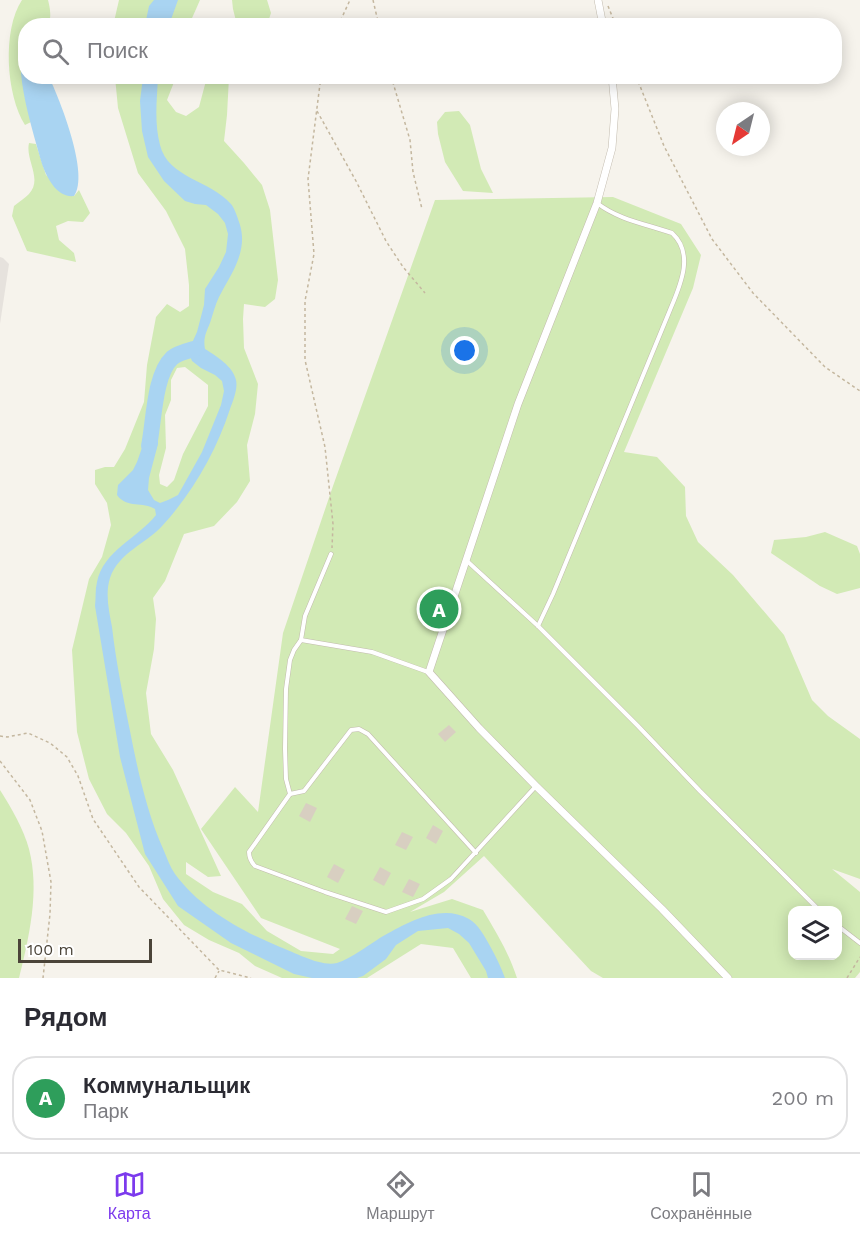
<!DOCTYPE html>
<html lang="ru">
<head>
<meta charset="utf-8">
<style>
  :root { --surface:#fff; --page:#f7f7f7; --text:#2b2b33; --muted:#7c7c81; --line:#e1e1e2; --accent:#7c3aed }
  body { margin:0; font-family:"Work Sans",sans-serif; background:var(--page); color:var(--text) }
  .controls { position:absolute; right:18px; bottom:18px; display:grid; overflow:hidden; border-radius:12px; box-shadow:0 3px 15px #0003 }
  .controls button { width:54px; height:54px; display:grid; place-items:center; padding:0; border:0; border-bottom:2px solid var(--line); background:var(--surface); color:var(--text); font:30px sans-serif }
  .compass { position:absolute; left:716px; top:102px; width:54px; height:54px; border-radius:50%; background:var(--surface); box-shadow:0 3px 15px #0003; rotate:215deg }
  .scale { position:absolute; left:18px; bottom:15px; width:134px; box-sizing:border-box; padding-left:6px; border:3px solid #4b4439; border-top:0; font-size:16px; line-height:21px; white-space:nowrap; color:#4b4439; -webkit-text-stroke:4px #fff; paint-order:stroke }
  .you { position:absolute; left:465px; top:351px; width:21px; height:21px; margin:-15px; border:4px solid #fff; border-radius:50%; background:#1a73e8; box-shadow:0 0 0 9px #1a73e833 }
  .badge { display:grid; place-items:center; width:39px; height:39px; border-radius:50%; background:var(--accent); color:#fff; font-size:20px; font-weight:700 }
  .pin { position:absolute; translate:-50% -50%; border:3px solid #fff; box-shadow:0 2px 6px #0006 }
  .list { margin:0; padding:0; list-style:none }
  h2 { display:flex; justify-content:space-between; align-items:center; height:78px; margin:0; padding:0 24px; font-size:26px }
  h2 small { font-size:20px; font-weight:400; color:var(--muted) }
  .list li { display:grid; grid-template-columns:39px 1fr auto; gap:18px; align-items:center; box-sizing:border-box; height:84px; margin:0 12px 12px; padding:0 12px; border:2px solid var(--line); border-radius:24px }
  .list b { display:block; font-size:22px; white-space:nowrap }
  .list p { margin:0; font-size:20px; white-space:nowrap; color:var(--muted) }
  .list em { font-size:20px; font-style:normal; color:var(--muted) }
  .icon { flex:none; width:33px; height:33px; fill:none; stroke:currentColor; stroke-width:2; stroke-linecap:round; stroke-linejoin:round }
  .map { position:relative; flex:none; width:860px; height:978px; overflow:hidden }
  .search { position:absolute; background:var(--surface); box-shadow:0 3px 15px #0003; left:18px; right:18px; top:18px; height:66px; display:flex; align-items:center; gap:15px; box-sizing:border-box; padding:0 21px; border-radius:24px; color:var(--muted); font-size:22px }
  .sheet { height:174px; background:var(--surface) }
  nav { display:flex; justify-content:space-around; align-items:center; box-sizing:border-box; height:84px; border-top:2px solid var(--line); background:var(--surface); font-size:16px; color:var(--muted) }
  nav a { display:grid; justify-items:center; gap:3px }
  nav .on { color:var(--accent) }
  .map>svg:first-child { display:block }
  .industrial { fill:#e6e2dd }
  .green { fill:#d2eab5; fill-rule:evenodd }
  .water { fill:#a9d4f2 }
  .lines { fill:none; stroke-linecap:round; stroke-linejoin:round }
  .river { stroke:#a9d4f2; stroke-width:16 }
  .building { fill:#d8cfc1 }
  .lane-casing { stroke:#c2bbae; stroke-width:5 }
  .street-casing { stroke:#c2bbae; stroke-width:8 }
  .path { stroke:#c4b79f; stroke-width:1.5; stroke-dasharray:3 3; stroke-linecap:butt }
  .lane { stroke:#fff; stroke-width:4 }
  .street { stroke:#fff; stroke-width:7 }
</style>
</head>
<body>
<div class="map">
<svg width="860" height="978" viewBox="0 0 860 978">
  <rect width="100%" height="100%" fill="#f6f3ec"/>
  <!-- industrial -->
  <polygon class="industrial" points="0,257 3,258 9,264 0,324"/>
  <!-- green -->
  <g class="green">
    <path d="M22,0h26c2,8 4,18 0,25l-22,1c-1,11 -4,21 -4,33 -1,22 4,42 9,63l-6,3c-19,-30 -23,-95 -3,-125z"/>
    <polygon points="119,0 200,0 189,25 113,26"/>
    <polygon points="232,0 267,0 271,13 267,25 237,25 233,9"/>
    <path d="M115,77h61l-9,23 9,12 10,4 13,-9 8,-30h22l-2,38 -3,26 20,22 18,22 8,25 8,70 -3,19 -10,8 -21,-3 -1,15 1,29 14,36 -3,30 -8,31 3,36 -13,21 -23,24 -30,8 -19,47 -12,17 3,21 -2,30 -8,44 5,41 22,36 48,106 -13,1 -22,-15v12l27,18 29,12 25,27 34,20 32,3 7,-5 -79,-31 -60,-89 34,-42 23,25 25,-179 50,-147 102,-286 178,-3 68,27 20,31 -8,33 -69,164 33,5 28,30 1,29 12,26 35,33 51,60 28,65 16,16 32,23v140l-28,-10 28,23v80l-5,6h-252l-12,-7 -107,-115 -40,36 -34,20 42,-13 31,11c13,22 26,43 34,68h-46l-18,-30 -32,-4 -54,34h-85l-27,-12 -16,-13 -30,-13 -25,-15 -21,-26 -14,-33 -23,-33 -19,-19 -18,-35 -12,-47 -5,-82 17,-71 13,-22 9,-32 -4,-22 -12,-19v-14l10,-3h9l11,-18 19,-47 3,-37 9,-48 11,-13 13,8 9,-6v-21l-4,-36 -19,-38 -28,-38 -20,-65zM185,367l23,18v21l-25,48 -9,26 -7,7 -7,-3 -1,-9 7,-27 -1,-33 6,-15v-20l6,-12zM792,910h46v46h-46z"/>
    <polygon points="459,111 470,125 481,169 493,193 463,191 445,162 438,134 437,122 445,112"/>
    <path d="M29,143l7,1 10,31 28,21 5,-6 11,23 -7,9 -15,-1 -12,5 3,14 15,13 2,9 -49,-11 -15,-35 2,-10c5,-4 11,-8 15,-12 14,-15 -4,-34 0,-51z"/>
    <polygon points="825,532 857,546 860,554 860,588 837,594 820,586 771,553 774,540 806,537"/>
    <path d="M0,790c11,17 24,40 29,59 11,42 0,88 -10,129h-19z"/>
  </g>
  <!-- water -->
  <g class="water">
    <polygon points="154,0 178,0 169,25 145,25 149,6"/>
    <path d="M25,38l1,38 23,1c11,23 41,98 25,119 -17,2 -27,-18 -32,-32 -8,-30 -31,-97 -17,-126z"/>
    <path d="M143,77h15c-1,22 -4,45 2,68 8,33 50,35 71,59 4,5 7,15 9,21 8,27 -9,49 -21,72 -4,8 -6,17 -9,26 -4,10 -7,15 -5,26 11,7 28,17 31,31 2,9 -3,21 -6,29 -14,43 -37,83 -67,116 -17,19 -44,27 -53,53 -5,16 -1,33 2,49 4,35 11,69 18,104 8,41 17,82 34,120 3,7 6,16 11,23 25,34 66,57 105,73 16,6 41,20 57,16 14,-4 34,-20 48,-28 23,-13 57,-32 84,-16 9,5 16,18 21,27 6,11 11,21 15,32h-17l-2,-7 -17,-28 -10,-9 -11,-6 -30,3 -22,14 -10,14 -23,17 -6,2h-45l-18,-4 -63,-31 -53,-37 -33,-52 -25,-97 -25,-151c1,-8 0,-16 2,-24 6,-31 41,-44 59,-67l-1,-6c-12,-8 -28,0 -38,-14l1,-10 15,-15 4,-8 13,-37h4l4,3v16l-9,34 -1,12 6,10 6,3 8,-3 10,-5 24,-43 19,-47 3,-14 -2,-10 -7,-6 -14,-7 -9,-7 -3,-8 3,-10 5,-11 7,-27 1,-16 14,-22 7,-15 2,-18 -3,-11 -7,-9 -12,-9 -11,-1 -10,-3 -21,-20 -16,-24 -6,-26 -2,-30z"/>
  </g>
  <g class="lines">
    <!-- river -->
    <path class="river" d="M149,446c5,-24 5,-71 23,-88 6,-5 15,-7 22,-9"/>
  </g>
  <!-- building -->
  <g class="building">
    <polygon points="449,725 456,732 445,742 438,734"/>
    <polygon points="306,803 317,808 310,822 299,816"/>
    <polygon points="433,825 443,831 436,844 426,838"/>
    <polygon points="402,832 413,837 406,850 395,845"/>
    <polygon points="334,864 345,870 338,883 327,877"/>
    <polygon points="380,867 391,873 384,886 373,880"/>
    <polygon points="409,879 420,884 413,897 402,892"/>
    <polygon points="352,906 363,911 356,924 345,919"/>
  </g>
  <g class="lines">
    <!-- lane casing -->
    <g class="lane-casing">
      <g id="lane">
        <path d="M331,554l-26,62 -4,24 -7,10 -4,10 -4,29 -1,60 1,30 4,15 -41,58c0,6 2,10 6,14l70,26 61,20 37,-13 28,-20 85,-93"/>
        <polyline points="467,561 538,626 638,726 700,791 819,910"/>
        <path d="M538,626l15,-32 117,-284c10,-24 25,-56 2,-77 -26,-9 -53,-13 -75,-30"/>
        <polyline points="301,640 372,652 428,672"/>
        <polyline points="290,794 304,791 351,730 359,729 368,734 476,853"/>
        <polyline points="838,926 860,943"/>
      </g>
    </g>
    <!-- street casing -->
    <g class="street-casing">
      <g id="street">
        <polyline points="598,0 603,26"/>
        <polyline points="612,76 615,109 612,148 597,203 518,404 429,672 479,728 536,786 662,909 728,978"/>
      </g>
    </g>
    <!-- path -->
    <g class="path">
      <polyline points="373,0 379,26"/>
      <polyline points="608,6 616,26"/>
      <polyline points="338,26 350,0"/>
      <polyline points="321,76 308,179 314,254 305,301 305,360 325,447 333,524 332,548"/>
      <polyline points="391,76 410,140 413,172 422,209"/>
      <polyline points="636,76 664,146 712,239 753,293 825,367 860,391"/>
      <polyline points="317,111 356,181 386,241 403,267 425,293"/>
      <polyline points="0,736 7,737 28,733 50,743 67,757 78,776 93,819 139,887 219,970 251,978"/>
      <polyline points="0,761 30,800 42,831 51,882 50,914 43,978"/>
      <polyline points="215,978 219,971"/>
      <polyline points="847,978 860,957"/>
    </g>
    <!-- lane -->
    <use href="#lane" class="lane"/>
    <!-- street -->
    <use href="#street" class="street"/>
  </g>
</svg>
<div class="controls">
<button><svg class="icon" aria-label="layers" viewBox="0 0 24 24"><path d="M12 4l9 5-9 5-9-5zM3 14l9 5 9-5"/></svg></button>
</div>
<svg class="compass" viewBox="-18 -18 36 36"><path d="M0-13l5 13h-10z" fill="#e53935"/><path d="M0 13l5-13h-10z" fill="#7c7c81"/></svg>
<div class="scale">100 m</div>
<div class="you"></div>
<div class="pin badge" style="left:439px;top:609px;background:#2e9e5b">A</div>
<div class="search"><svg class="icon" aria-label="search" viewBox="0 0 24 24"><circle cx="10" cy="10" r="6"/><path d="M15 15l6 6"/></svg>Поиск</div>
</div>
<section class="sheet">
<h2>Рядом<small></small></h2>
<ul class="list">
<li><span class="badge" style="background:#2e9e5b">A</span><div><b>Коммунальщик</b><p>Парк</p></div><em>200 m</em></li>
</ul>
</section>
<nav>
<a class="on"><svg class="icon" aria-label="map" viewBox="0 0 24 24"><path d="M3 6l6-2 6 2 6-2v14l-6 2-6-2-6 2zM9 4v14M15 6v14"/></svg>Карта</a>
<a><svg class="icon" aria-label="directions" viewBox="0 0 24 24"><path d="M12 3l9 9-9 9-9-9zM9 14v-3h6M13 9l2 2-2 2"/></svg>Маршрут</a>
<a><svg class="icon" aria-label="saved" viewBox="0 0 24 24"><path d="M7 4h10v16l-5-4-5 4z"/></svg>Сохранённые</a>
</nav>
</body>
</html>
